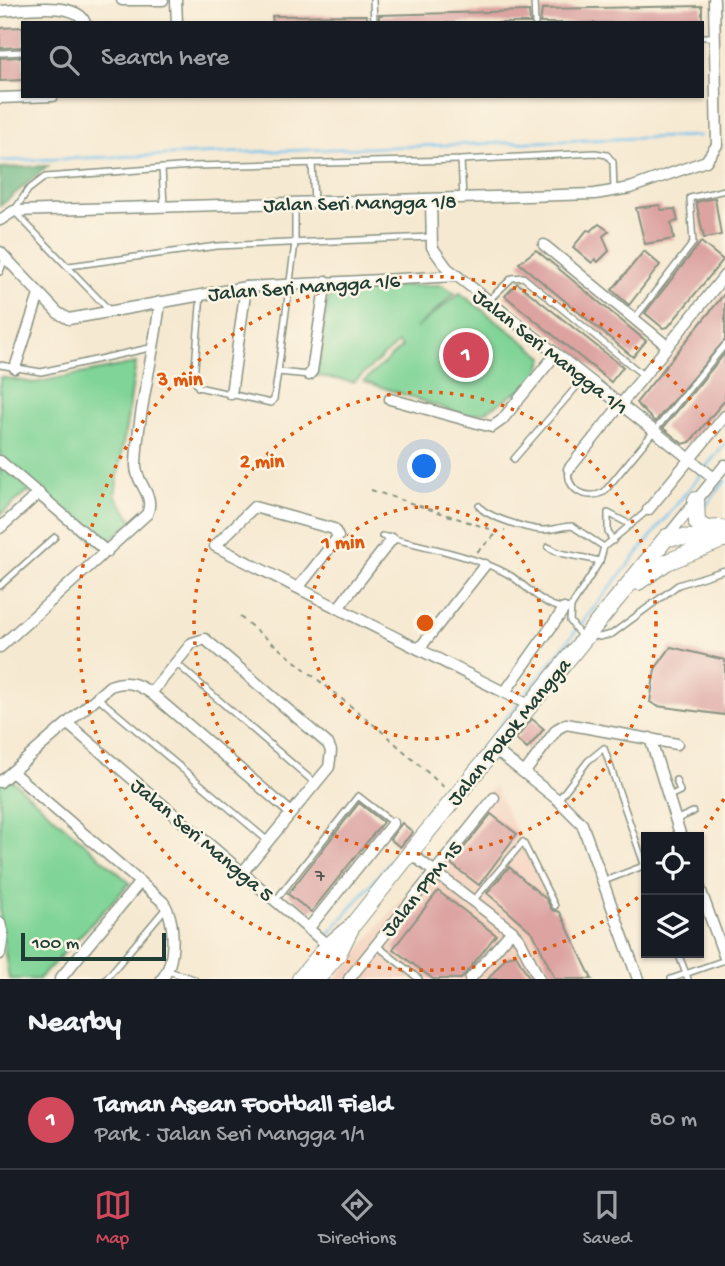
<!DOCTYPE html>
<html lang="en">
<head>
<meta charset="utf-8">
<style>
  :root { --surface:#171b24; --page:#242831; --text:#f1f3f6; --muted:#9ea1a6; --line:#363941; --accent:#d1495b }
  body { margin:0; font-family:"Gochi Hand",sans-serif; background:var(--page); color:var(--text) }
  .controls { position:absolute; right:21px; bottom:21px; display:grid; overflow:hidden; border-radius:0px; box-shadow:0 2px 5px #0004 }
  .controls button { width:63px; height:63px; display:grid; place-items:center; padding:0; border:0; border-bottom:2px solid var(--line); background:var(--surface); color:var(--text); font:35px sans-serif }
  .scale { position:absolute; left:21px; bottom:18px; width:145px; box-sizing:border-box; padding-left:7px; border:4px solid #1f3d34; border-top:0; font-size:19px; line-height:24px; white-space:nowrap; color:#1f3d34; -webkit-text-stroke:5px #fcf5e5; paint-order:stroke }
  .you { position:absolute; left:425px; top:467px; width:24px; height:24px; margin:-18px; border:5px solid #fff; border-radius:50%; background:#1a73e8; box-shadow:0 0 0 10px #1a73e833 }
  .badge { display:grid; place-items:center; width:46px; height:46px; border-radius:50%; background:var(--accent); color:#fff; font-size:23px; font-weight:700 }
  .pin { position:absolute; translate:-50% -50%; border:4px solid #fff; box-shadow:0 2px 7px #0006 }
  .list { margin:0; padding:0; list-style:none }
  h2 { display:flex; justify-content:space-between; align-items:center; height:91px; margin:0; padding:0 28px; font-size:30px }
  h2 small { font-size:23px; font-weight:400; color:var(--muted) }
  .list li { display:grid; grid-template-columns:46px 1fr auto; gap:21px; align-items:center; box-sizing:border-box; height:98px; padding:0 28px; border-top:2px solid var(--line) }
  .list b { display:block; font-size:26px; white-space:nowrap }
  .list p { margin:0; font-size:23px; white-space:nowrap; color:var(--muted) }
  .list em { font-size:23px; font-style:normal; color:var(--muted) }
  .icon { flex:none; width:38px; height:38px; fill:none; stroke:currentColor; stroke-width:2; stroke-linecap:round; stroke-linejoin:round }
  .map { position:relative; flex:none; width:725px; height:979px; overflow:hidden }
  .search { position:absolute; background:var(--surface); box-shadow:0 2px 5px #0004; left:21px; right:21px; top:21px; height:77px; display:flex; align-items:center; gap:18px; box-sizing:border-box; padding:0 24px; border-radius:0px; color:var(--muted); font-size:26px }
  .sheet { height:189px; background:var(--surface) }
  nav { display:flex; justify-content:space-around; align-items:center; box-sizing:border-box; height:98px; border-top:2px solid var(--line); background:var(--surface); font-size:19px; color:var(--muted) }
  nav a { display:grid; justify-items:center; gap:4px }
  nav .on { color:var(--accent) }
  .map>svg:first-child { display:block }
  .built { fill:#f4d3c0 }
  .green { fill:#80d497; stroke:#508866; stroke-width:2 }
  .forest { fill:#68b680; stroke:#447a5a; stroke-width:2 }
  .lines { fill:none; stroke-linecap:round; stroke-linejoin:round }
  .stream { stroke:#73c2ee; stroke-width:2.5 }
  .building { fill:#dca3a1 }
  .lane-casing { stroke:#8a9382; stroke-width:8 }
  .street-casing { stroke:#8a9382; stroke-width:13 }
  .secondary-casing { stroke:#8a9382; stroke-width:18 }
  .path { stroke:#8a9382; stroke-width:2; stroke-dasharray:5 5; stroke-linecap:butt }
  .lane { stroke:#fff; stroke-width:5 }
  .street { stroke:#fff; stroke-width:10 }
  .secondary { stroke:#fff; stroke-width:16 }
  .ring { fill:none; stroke:#de580e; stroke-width:3.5; stroke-dasharray:3.5 7 }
  .labels { text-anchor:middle; stroke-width:5; stroke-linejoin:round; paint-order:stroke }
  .number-label { font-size:18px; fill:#4e564f }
  .street-label { font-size:21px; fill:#1f3d34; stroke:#fcf5e5 }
  .centre { fill:#de580e; stroke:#fcf5e5; stroke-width:3.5 }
  .ring-label { font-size:21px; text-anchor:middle; font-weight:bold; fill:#de580e; stroke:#fcf5e5; stroke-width:5; stroke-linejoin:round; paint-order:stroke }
</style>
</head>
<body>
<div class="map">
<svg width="725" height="979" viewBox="0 0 725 979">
  <rect width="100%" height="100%" fill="#fcf5e5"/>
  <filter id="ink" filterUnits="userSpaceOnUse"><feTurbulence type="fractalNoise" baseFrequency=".0143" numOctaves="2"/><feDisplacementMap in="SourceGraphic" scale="14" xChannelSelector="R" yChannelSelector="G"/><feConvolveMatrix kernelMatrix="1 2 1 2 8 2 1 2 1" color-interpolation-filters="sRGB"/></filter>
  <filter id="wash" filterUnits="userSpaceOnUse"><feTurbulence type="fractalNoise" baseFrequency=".00686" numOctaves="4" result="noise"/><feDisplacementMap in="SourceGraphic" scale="28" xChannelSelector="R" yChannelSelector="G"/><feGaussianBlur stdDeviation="1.57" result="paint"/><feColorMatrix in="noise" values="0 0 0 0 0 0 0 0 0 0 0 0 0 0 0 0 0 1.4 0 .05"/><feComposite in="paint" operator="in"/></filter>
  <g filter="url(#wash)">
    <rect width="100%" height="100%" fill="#f6e9d1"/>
    <!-- built -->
    <polygon class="built" points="494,786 591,979 336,979"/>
    <!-- green -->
    <g class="green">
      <polygon points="442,285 455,293 416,328 460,293 544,357 536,380 485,412 464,415 364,381 402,347 398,343 354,382 317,376 330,288"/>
      <polygon points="136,363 115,495 134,522 101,546 28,491 0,515 0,377 34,383"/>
      <polygon points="7,776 130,883 39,979 9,979 0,921 0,782"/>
    </g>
    <!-- forest -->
    <polygon class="forest" points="48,166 0,206 0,168"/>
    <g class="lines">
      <!-- stream -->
      <g class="stream">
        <polyline points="0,161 700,136"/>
        <polyline points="705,468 725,444"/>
        <polyline points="704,508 725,481"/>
        <polyline points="522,698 701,474"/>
        <polyline points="329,934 446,795 518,703"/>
      </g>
    </g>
    <g id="blocks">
      <!-- building -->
      <g class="building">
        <polygon points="702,6 702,23 540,23 542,9"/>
        <polygon points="529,11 530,23 379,23 379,15"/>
        <polygon points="366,15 369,23 273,23 272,16"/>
        <polygon points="23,27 23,47 0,48 0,28"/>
        <polygon points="23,57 23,80 0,81 0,58"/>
        <polygon points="715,198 721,235 704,238 696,202"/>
        <polygon points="660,205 661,210 675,209 678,221 671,223 674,239 645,244 636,208"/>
        <polygon points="599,224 609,231 603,236 609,251 598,262 595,259 592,263 573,247 587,230 591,231"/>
        <polygon points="701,242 723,260 668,327 663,328 645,313"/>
        <polygon points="536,250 646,341 633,357 519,263"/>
        <polygon points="644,251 660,265 629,305 612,290"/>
        <polygon points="517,283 623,367 611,382 505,296"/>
        <polygon points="725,293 725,340 655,422 636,403"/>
        <polygon points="725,353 725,400 690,442 683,444 663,428"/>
        <polygon points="671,647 725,660 725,715 657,706 650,702 655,669"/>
        <polygon points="532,719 544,729 527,749 516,739"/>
        <polygon points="359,803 383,822 311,912 288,894"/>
        <polygon points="491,814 517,834 479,885 451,864"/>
        <polygon points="402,823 413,832 400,847 390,839"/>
        <polygon points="509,867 546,899 552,910 560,912 592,979 555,979 533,933 487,893"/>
        <polygon points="438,891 496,935 461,979 433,979 393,949"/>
        <polygon points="516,955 530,979 488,979 506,957"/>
      </g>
    </g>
  </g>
  <g filter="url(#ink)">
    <use href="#blocks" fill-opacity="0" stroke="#8a9382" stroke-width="2"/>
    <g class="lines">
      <!-- lane casing -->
      <g class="lane-casing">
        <g id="lane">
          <polyline points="373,0 374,23"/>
          <polyline points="534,0 535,23"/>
          <polyline points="702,37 715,37"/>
          <polyline points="0,53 23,52"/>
          <polyline points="461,160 463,199"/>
          <polyline points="312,163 314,202"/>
          <polyline points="162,168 164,206"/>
          <polyline points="69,266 217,246 431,237"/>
          <polyline points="0,272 5,258"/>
          <polyline points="201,294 194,379 198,387 271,403 274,399 278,372 309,375"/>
          <polyline points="488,301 512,278 523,277 643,375"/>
          <polyline points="111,312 14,211 28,190 45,177 192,166 461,160 595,153 607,155 613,162 614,191"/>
          <polyline points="634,319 693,243 690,198 725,190"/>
          <polyline points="0,365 41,372 154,347"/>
          <polyline points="278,372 295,243 295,203"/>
          <polyline points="514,459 584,378"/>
          <path d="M569,469c-4,20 17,32 35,23l121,-147"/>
          <path d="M479,506c7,11 52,24 65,24 10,0 19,-4 28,-4l32,21"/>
          <path d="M382,536c35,9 99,21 129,40 17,11 38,37 60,31"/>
          <polyline points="613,541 608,532 608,513 631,525"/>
          <polyline points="548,547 560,553 600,561"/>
          <polyline points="0,586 55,537"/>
          <polyline points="590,634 599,637 612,634 678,585 725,570"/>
          <polyline points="582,638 570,621 571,607 600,561 604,547 648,510"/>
          <polyline points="176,663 316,784"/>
          <polyline points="97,697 268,841"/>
          <polyline points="667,797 680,791 676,780"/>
          <polyline points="558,800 588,761 604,748 646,870"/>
          <polyline points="675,820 693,812"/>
          <polyline points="604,881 646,865"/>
          <polyline points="275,901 358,796 393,823"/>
          <polyline points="473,901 523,842 555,906"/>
          <polyline points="375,944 419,979"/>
          <polyline points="678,953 688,979"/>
          <polyline points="168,971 194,979"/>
          <polyline points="106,979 165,909"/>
          <polyline points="671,979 725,960"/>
        </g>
      </g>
      <!-- street casing -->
      <g class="street-casing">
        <g id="street">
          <polyline points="122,0 163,0"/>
          <polyline points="176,0 177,23"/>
          <path d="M0,11c21,-1 78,-11 85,12"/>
          <polyline points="0,98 53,96"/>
          <polyline points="431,200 432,247 447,268 714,478"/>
          <polyline points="0,220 14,211 595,194 630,188 706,161 717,145 714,0"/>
          <polyline points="544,245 666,345"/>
          <polyline points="0,252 58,313 69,319 246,287 457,276"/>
          <polyline points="15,368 39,295"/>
          <polyline points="309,375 312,371 326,281"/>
          <polyline points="231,394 246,287"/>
          <polyline points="390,399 492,427 502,420 555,355"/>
          <polyline points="0,461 107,552"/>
          <polyline points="569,469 725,275"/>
          <polyline points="648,510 725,416"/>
          <polyline points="0,528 39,493"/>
          <polyline points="667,537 725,465"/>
          <polyline points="298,588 338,537 334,529 254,507 215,546 529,705"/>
          <polyline points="338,608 392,539"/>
          <path d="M0,647l147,-133c9,-20 -12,-30 -11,-50 2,-54 18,-108 24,-162"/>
          <polyline points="419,649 485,565"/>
          <polyline points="505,692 564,609"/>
          <polyline points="151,693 192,643 205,639 328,744 331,751 329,767 242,873"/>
          <polyline points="68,724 332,949"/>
          <polyline points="650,738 681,837"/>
          <polyline points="494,749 558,800 582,824 638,979"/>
          <path d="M12,772l151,130c13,18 13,60 -1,77"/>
          <polyline points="525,772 557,729 566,724 677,744"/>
          <path d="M0,782l110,-96c16,-6 26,-3 41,7l139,119"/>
          <polyline points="410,853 512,931 520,940 539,979"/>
          <polyline points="699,886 725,958"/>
          <polyline points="0,923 3,935 0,954"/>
          <polyline points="308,929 393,823"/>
          <polyline points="60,979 140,882"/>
          <polyline points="349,979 494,798"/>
          <polyline points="470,979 512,931"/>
        </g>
      </g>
      <!-- secondary casing -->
      <g class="secondary-casing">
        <g id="secondary">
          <polyline points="696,500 697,523 707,529 720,528"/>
          <polyline points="638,582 667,562 717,542"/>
          <polyline points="300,979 328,946 347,930"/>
          <polyline points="317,979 338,954 352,926 410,853 667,537 725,539"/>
        </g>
      </g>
      <!-- path -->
      <g class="path">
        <polyline points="371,490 499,532 505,530"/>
        <polyline points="477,552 498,532"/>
        <polyline points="240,617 379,729 446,789"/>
      </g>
      <!-- lane -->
      <use href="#lane" class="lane"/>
      <!-- street -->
      <use href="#street" class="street"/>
      <!-- secondary -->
      <use href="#secondary" class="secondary"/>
    </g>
  </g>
  <!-- distance rings -->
  <g class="ring">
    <circle cx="425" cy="623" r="116"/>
    <circle cx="425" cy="623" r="231"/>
    <path d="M724 799A347 347 0 0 1 698 837M646 891A347 347 0 1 1 724 447"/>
  </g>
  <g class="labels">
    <!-- number labels -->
    <g class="number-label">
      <text x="320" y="881">7</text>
    </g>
    <!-- street labels -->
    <g class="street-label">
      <text transform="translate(360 202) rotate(-1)" y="7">Jalan Seri Mangga 1/8</text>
      <text transform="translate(304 286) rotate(-4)" y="7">Jalan Seri Mangga 1/6</text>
      <text transform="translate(551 351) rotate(38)" y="7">Jalan Seri Mangga 1/1</text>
      <text transform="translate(508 731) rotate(-51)" y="7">Jalan Pokok Mangga</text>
      <text transform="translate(203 839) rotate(40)" y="7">Jalan Seri Mangga 5</text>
      <text transform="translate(421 888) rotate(-51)" y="7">Jalan PPM 15</text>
    </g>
  </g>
  <circle cx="425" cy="623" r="10" class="centre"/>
  <g class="ring-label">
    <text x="180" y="385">3 min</text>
    <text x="262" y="467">2 min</text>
    <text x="343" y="548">1 min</text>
  </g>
</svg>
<div class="controls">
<button><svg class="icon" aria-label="locate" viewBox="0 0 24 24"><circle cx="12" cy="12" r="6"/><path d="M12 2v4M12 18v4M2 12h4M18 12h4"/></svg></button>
<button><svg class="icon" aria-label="layers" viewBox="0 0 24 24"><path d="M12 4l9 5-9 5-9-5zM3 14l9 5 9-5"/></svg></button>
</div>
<div class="scale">100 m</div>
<div class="you"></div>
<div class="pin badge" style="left:466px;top:355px">1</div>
<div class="search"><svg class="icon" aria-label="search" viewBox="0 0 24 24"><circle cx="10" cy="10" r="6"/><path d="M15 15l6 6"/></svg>Search here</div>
</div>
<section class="sheet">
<h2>Nearby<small></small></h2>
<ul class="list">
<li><span class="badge">1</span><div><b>Taman Asean Football Field</b><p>Park · Jalan Seri Mangga 1/1</p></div><em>80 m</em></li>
</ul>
</section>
<nav>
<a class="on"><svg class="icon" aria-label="map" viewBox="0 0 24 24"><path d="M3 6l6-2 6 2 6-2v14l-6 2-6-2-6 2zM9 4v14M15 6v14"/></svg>Map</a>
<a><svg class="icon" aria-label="directions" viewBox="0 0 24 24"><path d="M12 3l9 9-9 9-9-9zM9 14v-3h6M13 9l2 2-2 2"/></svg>Directions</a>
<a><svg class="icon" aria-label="saved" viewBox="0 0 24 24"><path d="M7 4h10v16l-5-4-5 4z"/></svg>Saved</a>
</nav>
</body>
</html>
